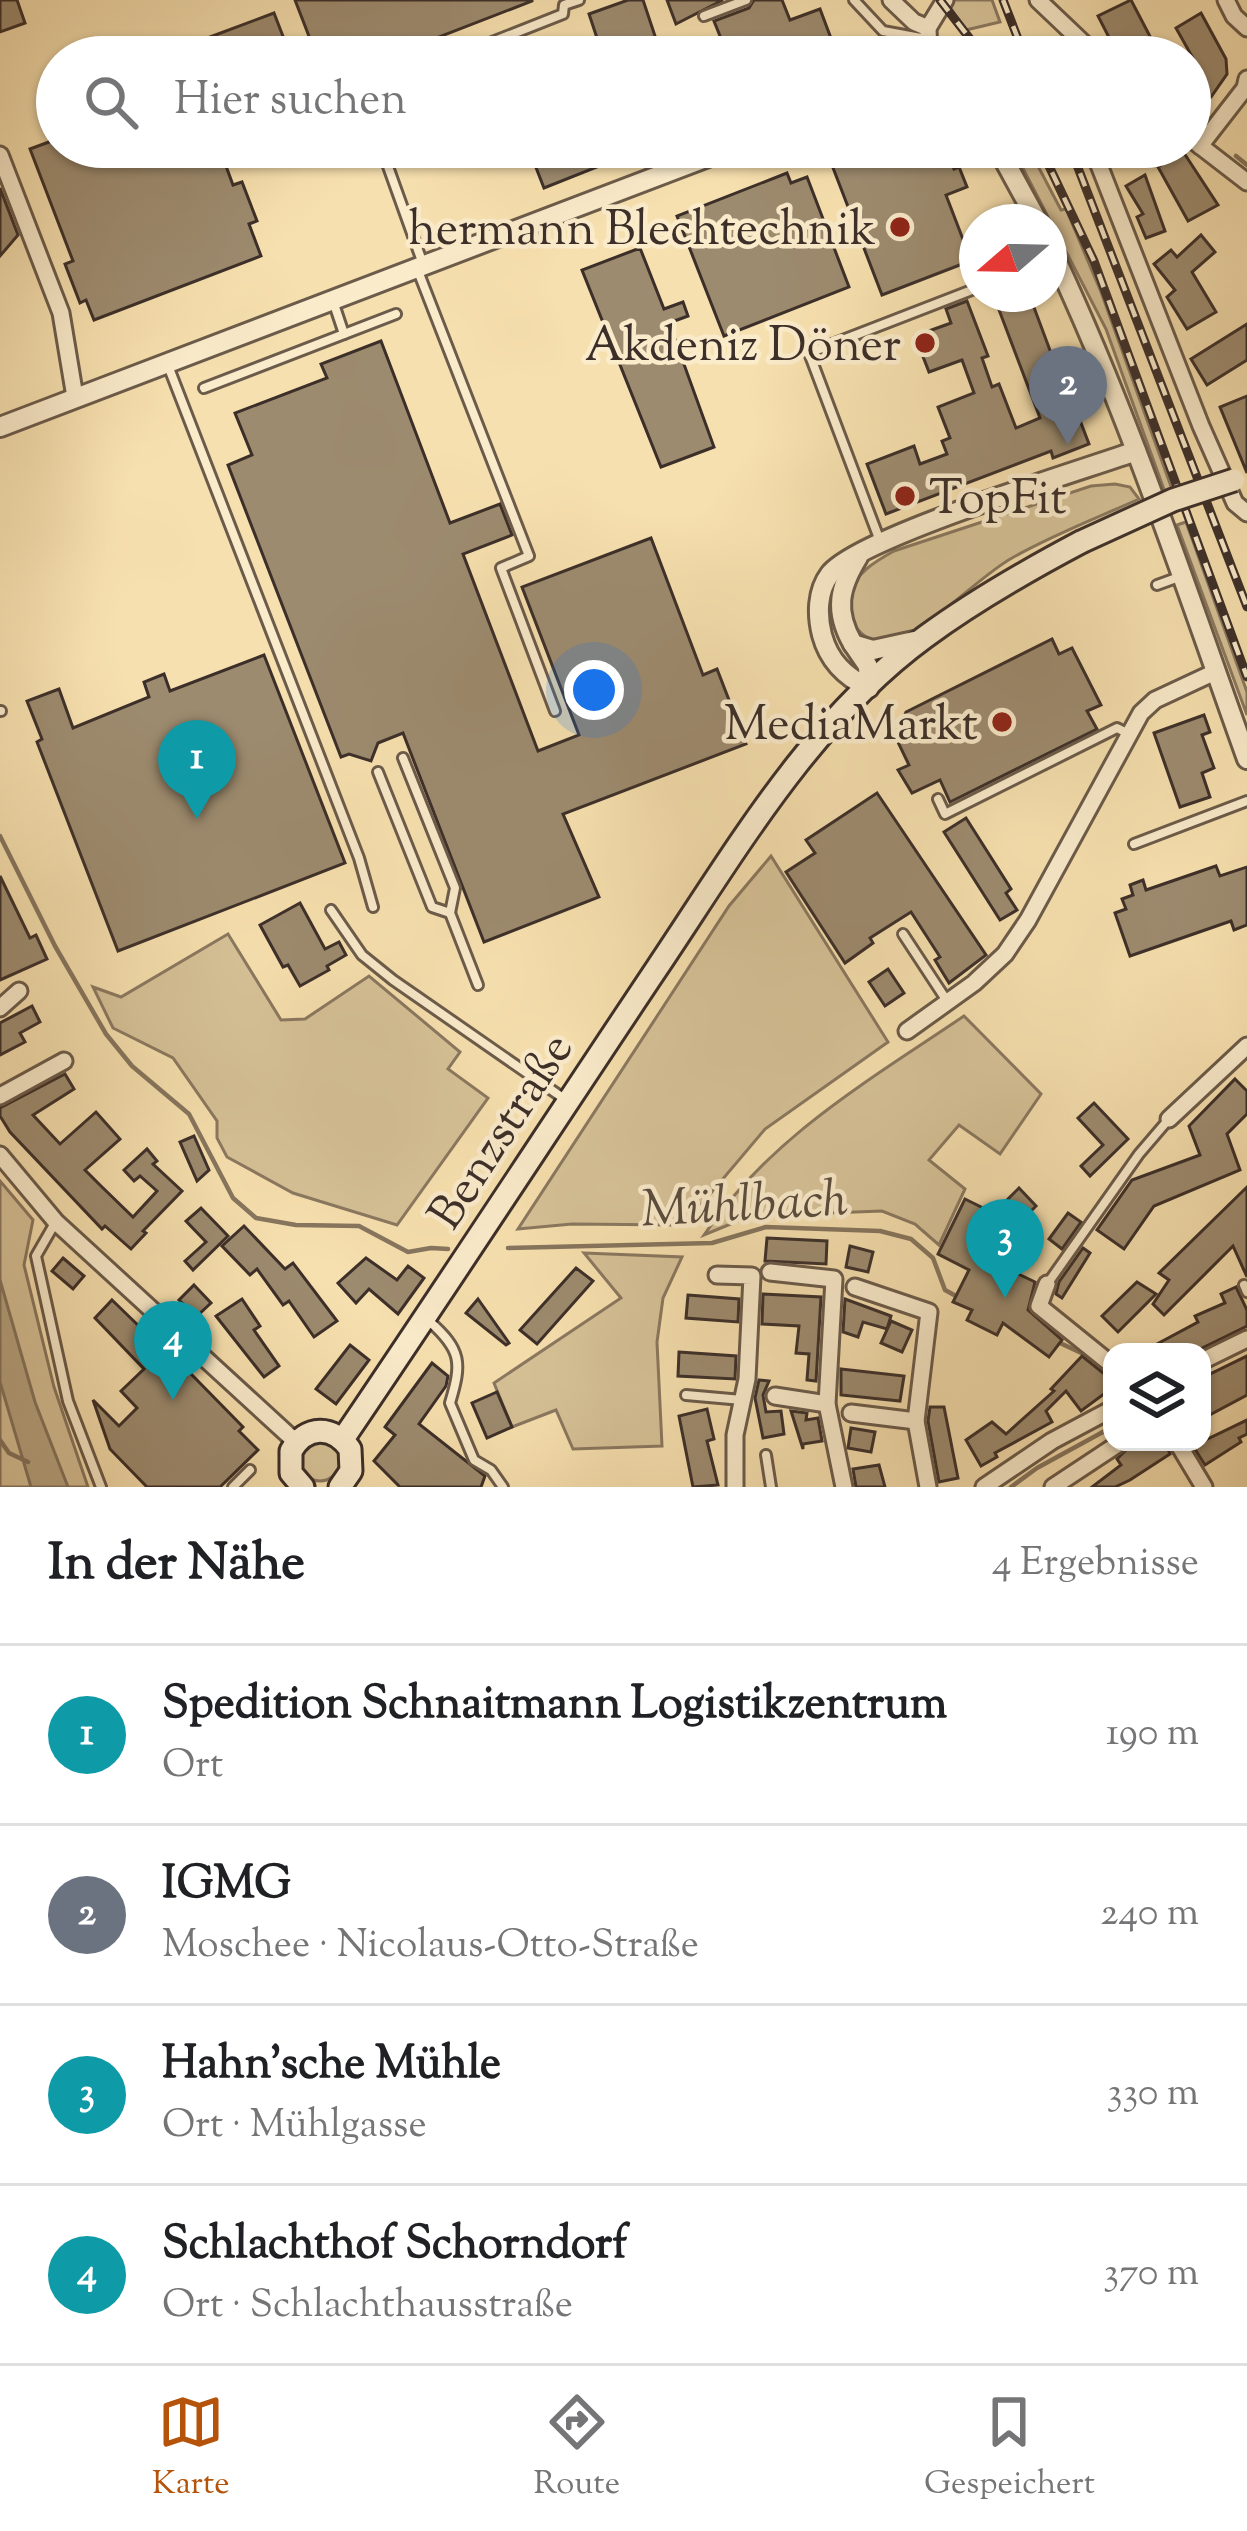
<!DOCTYPE html>
<html lang="de">
<head>
<meta charset="utf-8">
<style>
  :root { --surface:#fff; --page:#f2f2f2; --text:#202124; --muted:#757577; --line:#e0e0e0; --accent:#b45309 }
  body { margin:0; font-family:"Sorts Mill Goudy",serif; background:var(--page); color:var(--text) }
  .controls { position:absolute; right:36px; bottom:36px; display:grid; overflow:hidden; border-radius:24px; box-shadow:0 3px 9px #0004 }
  .controls button { width:108px; height:108px; display:grid; place-items:center; padding:0; border:0; border-bottom:3px solid var(--line); background:var(--surface); color:var(--text); font:60px sans-serif }
  .compass { position:absolute; left:959px; top:204px; width:108px; height:108px; border-radius:50%; background:var(--surface); box-shadow:0 3px 9px #0004; rotate:250deg }
  .you { position:absolute; left:594px; top:690px; width:42px; height:42px; margin:-30px; border:9px solid #fff; border-radius:50%; background:#1a73e8; box-shadow:0 0 0 18px #1a73e833 }
  .badge { display:grid; place-items:center; width:78px; height:78px; border-radius:50%; background:var(--accent); color:#fff; font-size:39px; font-weight:700 }
  .pin { position:absolute; translate:-50% -99px; filter:drop-shadow(0 3px 6px #0008) }
  .pin::after { content:''; position:absolute; top:63px; width:42px; height:36px; background:inherit; clip-path:polygon(0 0,100% 0,50% 100%) }
  .list { margin:0; padding:0; list-style:none }
  h2 { display:flex; justify-content:space-between; align-items:center; height:156px; margin:0; padding:0 48px; font-size:51px }
  h2 small { font-size:39px; font-weight:400; color:var(--muted) }
  .list li { display:grid; grid-template-columns:78px 1fr auto; gap:36px; align-items:center; box-sizing:border-box; height:180px; padding:0 48px; border-top:3px solid var(--line) }
  .list b { display:block; font-size:45px; white-space:nowrap }
  .list p { margin:0; font-size:39px; white-space:nowrap; color:var(--muted) }
  .list em { font-size:39px; font-style:normal; color:var(--muted) }
  .icon { flex:none; width:66px; height:66px; fill:none; stroke:currentColor; stroke-width:2; stroke-linecap:round; stroke-linejoin:round }
  .map { position:relative; flex:none; width:1247px; height:1487px; overflow:hidden }
  .search { position:absolute; background:var(--surface); box-shadow:0 3px 9px #0004; left:36px; right:36px; top:36px; height:132px; display:flex; align-items:center; gap:30px; box-sizing:border-box; padding:0 42px; border-radius:66px; color:var(--muted); font-size:45px }
  .sheet { height:876px; background:var(--surface) }
  nav { display:flex; justify-content:space-around; align-items:center; box-sizing:border-box; height:168px; border-top:3px solid var(--line); background:var(--surface); font-size:33px; color:var(--muted) }
  nav a { display:grid; justify-items:center; gap:6px }
  nav .on { color:var(--accent) }
  .map>svg:first-child { display:block }
  .green { fill:#d7c298; stroke:#8a7860; stroke-width:3 }
  .water { fill:#b7a481; stroke:#86755e; stroke-width:3 }
  .lines { fill:none; stroke-linecap:round; stroke-linejoin:round }
  .stream { stroke:#86755e; stroke-width:4.5 }
  .building { fill:#9d8b6f; stroke:#3c2f29; stroke-width:3 }
  .service-casing { stroke:#6b5b4a; stroke-width:14 }
  .minor-casing { stroke:#6b5b4a; stroke-width:21 }
  .tertiary-casing { stroke:#6b5b4a; stroke-width:24 }
  .secondary-casing { stroke:#3c2f29; stroke-width:27 }
  .service { stroke:#faebcb; stroke-width:8 }
  .minor { stroke:#faebcb; stroke-width:15 }
  .tertiary { stroke:#faebcb; stroke-width:18 }
  .secondary { stroke:#faebcb; stroke-width:21 }
  .rail-casing { stroke:#3c2f29; stroke-width:9 }
  .rail { stroke:#faebcb; stroke-width:4.5; stroke-dasharray:14; stroke-linecap:butt }
  .secondary-bridge-casing { stroke:#3c2f29; stroke-width:27; stroke-linecap:butt }
  .secondary-bridge { stroke:#faebcb; stroke-width:21 }
  .poi-dot { fill:#8f2418; stroke:#faebcb; stroke-width:4.5 }
  .labels { text-anchor:middle; stroke-width:9; stroke-linejoin:round; paint-order:stroke }
  .poi-label { font-size:48px; fill:#3c2f29; stroke:#faebcb; text-anchor:end }
  .street-label { font-size:48px; fill:#3c2f29; stroke:#faebcb }
  .water-label { font-size:51px; font-style:italic; fill:#5b4c3f; stroke:#faebcb }
</style>
</head>
<body>
<div class="map">
<svg width="1247" height="1487" viewBox="0 0 1247 1487">
  <rect width="100%" height="100%" fill="#f7e0af"/>
  <filter id="stains"><feTurbulence type="fractalNoise" baseFrequency=".00167" numOctaves="4"/><feColorMatrix values="0 0 0 0 .2 0 0 0 0 .09 0 0 0 0 .02 0 0 0 .5 -.17"/></filter>
  <radialGradient id="worn" r=".72"><stop offset=".6" stop-color="#630" stop-opacity="0"/><stop offset="1" stop-color="#630" stop-opacity=".3"/></radialGradient>
  <!-- green -->
  <g class="green">
    <polygon points="954,0 992,0 1000,22 966,30 949,6"/>
    <polygon points="1012,147 1028,147 1061,210 1066,209 1101,292 1173,492 1166,495 1106,329"/>
    <path d="M1115,484l15,3 9,12c-42,19 -87,36 -127,59 -33,18 -88,77 -121,84 -26,5 -48,-22 -42,-47 6,-22 27,-34 45,-44l197,-65z"/>
    <polygon points="1186,522 1247,692 1247,715 1177,525"/>
    <polygon points="771,856 888,1042 765,1129 689,1219 676,1225 572,1224 518,1229 729,906"/>
    <polygon points="228,934 281,1020 305,1019 369,976 460,1052 448,1069 488,1098 397,1225 293,1193 227,1157 217,1138 217,1121 173,1058 113,1028 93,987 121,997"/>
    <path d="M964,1016l77,78 -41,60 -41,-29 -30,35 36,29 -26,56 -24,-21 -33,-13 -132,5 -46,19c66,-98 164,-154 260,-219z"/>
    <polygon points="0,1181 33,1220 24,1265 54,1387 88,1487 0,1487"/>
    <polygon points="584,1253 682,1257 663,1298 657,1342 662,1446 573,1449 556,1410 512,1427 494,1383 621,1298"/>
    <circle cx="320" cy="1461" r="20"/>
  </g>
  <!-- water -->
  <polygon class="water" points="0,1280 35,1402 68,1487 31,1487 0,1382"/>
  <g class="lines">
    <!-- stream -->
    <g class="stream">
      <polyline points="1236,156 1247,165"/>
      <polyline points="0,836 55,946 106,1034 132,1066 189,1114 233,1198 256,1218 296,1225 359,1226 408,1252 431,1248 448,1249"/>
      <polyline points="508,1248 712,1243 766,1227 880,1231 911,1239 933,1258 945,1290 956,1296"/>
      <polyline points="1060,1343 1092,1358 1112,1376"/>
      <polyline points="0,1440 9,1453 28,1462"/>
      <polyline points="1011,1487 1037,1468 1112,1427"/>
    </g>
  </g>
  <!-- building -->
  <g class="building">
    <polygon points="0,0 17,0 25,23 0,32"/>
    <polygon points="295,0 532,0 532,1 431,40 438,57 317,57"/>
    <polygon points="628,0 643,0 662,57 567,57 599,44 589,14"/>
    <polygon points="667,0 723,0 676,24"/>
    <polygon points="754,0 782,0 790,20 820,9 838,57 698,57 724,46 714,21 749,8"/>
    <polygon points="1131,0 1155,46 1135,57 1119,57 1098,16"/>
    <polygon points="274,13 291,57 208,57 202,40"/>
    <polygon points="1201,13 1226,59 1227,74 1211,97 1190,106 1190,62 1194,60 1176,28"/>
    <polygon points="57,139 57,147 219,147 233,185 242,182 257,221 249,224 261,256 94,320 86,300 80,303 65,264 73,261 30,149"/>
    <polygon points="528,147 589,147 597,167 544,188"/>
    <polygon points="825,147 913,147 916,154 945,147 954,169 959,167 967,187 946,195 969,255 965,263 882,295"/>
    <polygon points="1146,147 1180,147 1218,205 1188,221 1158,167 1161,165"/>
    <polygon points="787,173 791,183 807,177 849,287 724,336 677,216"/>
    <polygon points="1145,175 1165,231 1146,238 1137,217 1143,214 1126,186"/>
    <polygon points="0,188 18,235 0,256"/>
    <polygon points="1201,235 1215,252 1192,272 1216,312 1187,329 1167,297 1175,290 1154,264 1171,250 1177,257"/>
    <polygon points="640,248 664,309 683,302 688,316 669,323 714,447 661,467 582,270"/>
    <polygon points="993,294 1029,294 1073,412 1076,410 1089,444 1053,458 1051,451 886,514 867,464 914,446 920,464 947,454 942,441 950,438 938,407 974,393 962,360 929,372 915,336 951,323 946,309 967,301 988,356 982,358 992,387 999,384 1016,428 1040,418"/>
    <polygon points="1247,324 1247,360 1207,385 1191,359"/>
    <polygon points="381,341 450,523 500,504 512,535 463,554 538,751 579,735 522,587 651,538 703,675 717,669 746,744 563,814 599,897 484,942 403,733 378,743 371,761 349,754 341,757 228,465 252,455 235,413 327,378 321,364"/>
    <polygon points="1247,396 1247,473 1220,407"/>
    <polygon points="1052,639 1059,654 1072,648 1101,705 1087,711 1097,729 950,802 940,780 912,793 898,770 909,765 895,736 906,712"/>
    <polygon points="264,655 345,863 118,951 37,742 42,739 27,701 59,689 73,728 149,697 144,682 164,674 170,691"/>
    <polygon points="1204,715 1210,732 1202,735 1214,768 1202,773 1210,797 1180,807 1154,733"/>
    <polygon points="877,793 986,955 949,983 935,960 940,957 911,912 870,938 873,943 845,963 786,872 815,853 806,840"/>
    <polygon points="966,818 1011,889 1006,893 1017,910 1000,920 944,832"/>
    <polygon points="1216,866 1220,876 1247,867 1247,925 1234,930 1231,921 1130,956 1115,913 1126,909 1122,899 1133,895 1130,885 1143,880 1146,890"/>
    <polygon points="0,876 30,938 36,935 47,959 0,980"/>
    <polygon points="300,903 325,949 339,942 346,955 327,966 329,970 300,986 288,965 283,967 260,925"/>
    <polygon points="888,969 904,993 885,1006 869,982"/>
    <polygon points="32,1006 40,1022 20,1033 25,1042 0,1055 0,1023"/>
    <polygon points="65,1074 74,1089 33,1115 60,1144 96,1112 120,1139 85,1170 102,1187 133,1217 157,1191 140,1176 134,1181 124,1170 147,1149 157,1161 153,1164 182,1191 143,1231 146,1233 131,1249 105,1226 102,1229 10,1132 0,1116 0,1108"/>
    <polygon points="1235,1079 1247,1091 1247,1114 1227,1134 1240,1170 1154,1206 1124,1249 1097,1230 1132,1180 1200,1155 1189,1126"/>
    <polygon points="1094,1103 1128,1139 1090,1176 1081,1166 1103,1145 1078,1118"/>
    <polygon points="194,1136 209,1170 197,1181 180,1142"/>
    <polygon points="1247,1187 1247,1277 1233,1246 1164,1315 1153,1304 1169,1280 1159,1273"/>
    <polygon points="1019,1188 1036,1206 1022,1220 1004,1203"/>
    <polygon points="965,1199 991,1212 971,1251 1035,1282 1028,1310 1062,1340 1049,1357 1003,1323 997,1335 967,1320 972,1310 953,1302 969,1270 938,1254"/>
    <polygon points="201,1208 228,1236 193,1270 185,1261 206,1242 186,1221"/>
    <polygon points="1068,1213 1081,1222 1062,1249 1049,1239"/>
    <polygon points="244,1226 285,1269 293,1263 337,1321 314,1337 289,1301 283,1305 257,1269 250,1275 222,1246"/>
    <polygon points="767,1238 827,1241 826,1264 765,1261"/>
    <polygon points="850,1246 873,1252 868,1272 846,1267"/>
    <polygon points="1083,1248 1090,1253 1062,1298 1056,1294 1059,1282"/>
    <polygon points="63,1258 84,1276 73,1289 52,1271"/>
    <polygon points="366,1258 397,1280 408,1266 424,1278 398,1314 369,1289 356,1303 338,1283"/>
    <polygon points="576,1268 593,1281 537,1344 520,1330"/>
    <polygon points="1137,1282 1156,1294 1118,1332 1102,1316"/>
    <polygon points="194,1285 211,1303 196,1317 179,1300"/>
    <polygon points="1236,1287 1247,1310 1247,1326 1194,1352 1142,1352 1198,1322 1195,1316 1225,1303 1221,1294"/>
    <polygon points="763,1294 821,1297 816,1381 807,1380 809,1354 796,1353 799,1326 762,1324"/>
    <polygon points="688,1295 739,1299 738,1322 686,1318"/>
    <polygon points="242,1299 260,1326 254,1330 279,1366 264,1377 216,1316"/>
    <polygon points="478,1299 509,1343 506,1345 466,1313"/>
    <polygon points="845,1299 891,1316 887,1329 863,1322 858,1337 843,1332"/>
    <polygon points="112,1300 144,1331 146,1328 243,1427 239,1431 258,1450 220,1487 147,1487 110,1449 93,1400 119,1426 137,1408 121,1391 144,1369 95,1318"/>
    <polygon points="891,1321 912,1330 902,1352 881,1343"/>
    <polygon points="350,1345 369,1360 336,1404 316,1389"/>
    <polygon points="679,1352 736,1356 735,1379 678,1376"/>
    <polygon points="1082,1356 1112,1380 1112,1388 1081,1411 1066,1391 1046,1411 1052,1422 995,1453 997,1457 981,1466 966,1440 992,1422 1006,1434 1054,1391 1051,1389"/>
    <polygon points="1247,1356 1247,1395 1202,1419 1202,1378"/>
    <polygon points="432,1363 448,1376 446,1386 419,1424 485,1476 481,1487 400,1487 374,1461 395,1435 385,1427"/>
    <polygon points="841,1369 904,1376 900,1401 841,1395"/>
    <polygon points="759,1380 769,1381 763,1395 766,1412 781,1411 784,1434 763,1438 755,1398"/>
    <polygon points="497,1392 512,1427 487,1438 472,1403"/>
    <polygon points="930,1407 944,1407 958,1478 939,1482 928,1421"/>
    <polygon points="707,1409 714,1439 707,1441 718,1485 693,1487 679,1416"/>
    <polygon points="791,1411 807,1413 806,1420 818,1418 822,1441 803,1444 803,1449"/>
    <polygon points="1247,1420 1247,1434 1239,1438 1241,1442 1205,1465 1193,1446"/>
    <polygon points="851,1428 875,1432 871,1452 848,1448"/>
    <polygon points="1165,1442 1170,1454 1130,1480 1115,1487 1092,1487 1121,1465 1117,1459 1133,1443"/>
    <polygon points="879,1465 885,1487 856,1487 853,1469"/>
  </g>
  <g class="lines">
    <!-- service casing -->
    <g class="service-casing">
      <g id="service">
        <polyline points="854,0 883,31 926,39"/>
        <polyline points="704,16 746,0"/>
        <polyline points="454,57 563,14 564,5 579,0"/>
        <polyline points="381,147 423,264"/>
        <polyline points="418,271 529,556 501,568 555,711"/>
        <polyline points="333,301 344,334"/>
        <polyline points="167,363 359,858 373,907"/>
        <polyline points="204,388 396,314"/>
        <polyline points="880,541 809,353 977,288"/>
        <polyline points="1157,585 1179,577"/>
        <polyline points="0,711 1,711"/>
        <polyline points="403,758 455,888 450,913"/>
        <polyline points="378,772 432,907 450,913 478,985"/>
        <polyline points="938,799 945,814 1117,728 1127,733"/>
        <polyline points="1134,844 1247,801"/>
        <polyline points="331,910 362,955 393,980 566,1100"/>
        <polyline points="903,934 947,1001"/>
        <polyline points="55,1223 36,1256 68,1401 101,1487"/>
        <polyline points="1048,1283 1139,1154 1169,1119"/>
        <polyline points="1244,1285 1247,1292"/>
        <path d="M429,1321c33,29 33,42 21,82l24,57 17,10 12,17"/>
        <polyline points="686,1395 742,1400"/>
        <polyline points="766,1455 771,1487"/>
        <polyline points="233,1487 250,1470"/>
      </g>
    </g>
    <!-- minor casing -->
    <g class="minor-casing">
      <g id="minor">
        <polyline points="891,0 914,22 928,28"/>
        <polyline points="1038,0 1098,57"/>
        <polyline points="1226,0 1234,16 1247,28"/>
        <polyline points="929,57 928,28 945,0"/>
        <polyline points="1190,138 1247,182"/>
        <polyline points="1200,146 1245,88 1247,79"/>
        <polyline points="1092,147 1201,426 1235,503 1247,513"/>
        <polyline points="0,155 61,313 75,397"/>
        <polyline points="0,1008 19,991"/>
        <polyline points="907,1031 974,983 1005,954 1028,920 1141,713 1155,700 1215,672"/>
        <polyline points="0,1096 64,1061"/>
        <polyline points="1169,1119 1247,1046"/>
        <polyline points="0,1155 56,1222 296,1442"/>
        <polyline points="770,1272 834,1279 827,1404 844,1487"/>
        <polyline points="717,1275 752,1276 747,1379 735,1435 735,1487"/>
        <polyline points="1047,1284 1039,1306 1112,1365"/>
        <polyline points="855,1287 929,1312 916,1421 928,1487"/>
        <polyline points="1202,1361 1247,1339"/>
        <polyline points="775,1396 827,1404"/>
        <polyline points="851,1413 916,1421"/>
        <polyline points="1177,1442 1204,1487"/>
        <polyline points="984,1487 1052,1441 1112,1409"/>
        <polyline points="1053,1487 1121,1442"/>
      </g>
    </g>
    <!-- tertiary casing -->
    <g class="tertiary-casing">
      <g id="tertiary">
        <polyline points="997,147 1038,222"/>
        <path d="M1049,245c79,166 136,341 198,514"/>
        <polyline points="0,427 734,147"/>
        <path d="M858,557c-19,31 -24,54 -5,87l20,6 41,-9"/>
        <path d="M853,644l15,22 1,22c-24,-11 -40,-27 -47,-53 -5,-20 -5,-44 8,-61 29,-37 250,-103 306,-123"/>
      </g>
    </g>
    <!-- secondary casing -->
    <g class="secondary-casing">
      <g id="secondary">
        <path d="M343,1439c106,-156 209,-314 314,-471 78,-116 153,-247 268,-331 49,-36 103,-67 156,-95"/>
        <path d="M303,1487l-12,-14v-22c15,-26 42,-26 59,-2l1,22 -11,16"/>
      </g>
    </g>
    <!-- service -->
    <use href="#service" class="service"/>
    <!-- minor -->
    <use href="#minor" class="minor"/>
    <!-- tertiary -->
    <use href="#tertiary" class="tertiary"/>
    <!-- secondary -->
    <use href="#secondary" class="secondary"/>
    <!-- rail casing -->
    <g class="rail-casing">
      <g id="rail">
        <polyline points="940,0 984,57"/>
        <polyline points="1003,0 1025,57"/>
        <polyline points="1040,147 1094,261 1247,677"/>
        <polyline points="1070,147 1247,607"/>
      </g>
    </g>
    <!-- rail -->
    <use href="#rail" class="rail"/>
    <!-- secondary-bridge casing -->
    <g class="secondary-bridge-casing">
      <polyline id="secondary-bridge" points="1081,542 1173,500 1234,480"/>
    </g>
    <!-- secondary-bridge -->
    <use href="#secondary-bridge" class="secondary-bridge"/>
  </g>
  <!-- markers -->
  <g class="poi-dot">
    <circle cx="900" cy="227" r="12"/>
    <circle cx="925" cy="343" r="12"/>
    <circle cx="905" cy="496" r="12"/>
    <circle cx="1002" cy="722" r="12"/>
  </g>
  <g class="labels">
    <!-- poi labels -->
    <g class="poi-label">
      <text x="876" y="244">hermann Blechtechnik</text>
      <text x="901" y="360">Akdeniz Döner</text>
      <text x="929" y="513" text-anchor="start">TopFit</text>
      <text x="978" y="739">MediaMarkt</text>
    </g>
    <!-- street labels -->
    <g class="street-label">
      <text transform="translate(499 1130) rotate(-57)" y="17">Benzstraße</text>
    </g>
    <!-- water labels -->
    <g class="water-label">
      <text transform="translate(744 1202) rotate(-3)" y="18">Mühlbach</text>
    </g>
  </g>
  <rect width="100%" height="100%" filter="url(#stains)"/>
  <rect width="100%" height="100%" fill="url(#worn)"/>
</svg>
<div class="controls">
<button><svg class="icon" aria-label="layers" viewBox="0 0 24 24"><path d="M12 4l9 5-9 5-9-5zM3 14l9 5 9-5"/></svg></button>
</div>
<svg class="compass" viewBox="-18 -18 36 36"><path d="M0-13l5 13h-10z" fill="#e53935"/><path d="M0 13l5-13h-10z" fill="#757577"/></svg>
<div class="you"></div>
<div class="pin badge" style="left:197px;top:819px;background:#0f9aa8">1</div>
<div class="pin badge" style="left:1068px;top:445px;background:#6b7280">2</div>
<div class="pin badge" style="left:1005px;top:1298px;background:#0f9aa8">3</div>
<div class="pin badge" style="left:173px;top:1400px;background:#0f9aa8">4</div>
<div class="search"><svg class="icon" aria-label="search" viewBox="0 0 24 24"><circle cx="10" cy="10" r="6"/><path d="M15 15l6 6"/></svg>Hier suchen</div>
</div>
<section class="sheet">
<h2>In der Nähe<small>4 Ergebnisse</small></h2>
<ul class="list">
<li><span class="badge" style="background:#0f9aa8">1</span><div><b>Spedition Schnaitmann Logistikzentrum</b><p>Ort</p></div><em>190 m</em></li>
<li><span class="badge" style="background:#6b7280">2</span><div><b>IGMG</b><p>Moschee · Nicolaus-Otto-Straße</p></div><em>240 m</em></li>
<li><span class="badge" style="background:#0f9aa8">3</span><div><b>Hahn'sche Mühle</b><p>Ort · Mühlgasse</p></div><em>330 m</em></li>
<li><span class="badge" style="background:#0f9aa8">4</span><div><b>Schlachthof Schorndorf</b><p>Ort · Schlachthausstraße</p></div><em>370 m</em></li>
</ul>
</section>
<nav>
<a class="on"><svg class="icon" aria-label="map" viewBox="0 0 24 24"><path d="M3 6l6-2 6 2 6-2v14l-6 2-6-2-6 2zM9 4v14M15 6v14"/></svg>Karte</a>
<a><svg class="icon" aria-label="directions" viewBox="0 0 24 24"><path d="M12 3l9 9-9 9-9-9zM9 14v-3h6M13 9l2 2-2 2"/></svg>Route</a>
<a><svg class="icon" aria-label="saved" viewBox="0 0 24 24"><path d="M7 4h10v16l-5-4-5 4z"/></svg>Gespeichert</a>
</nav>
</body>
</html>
